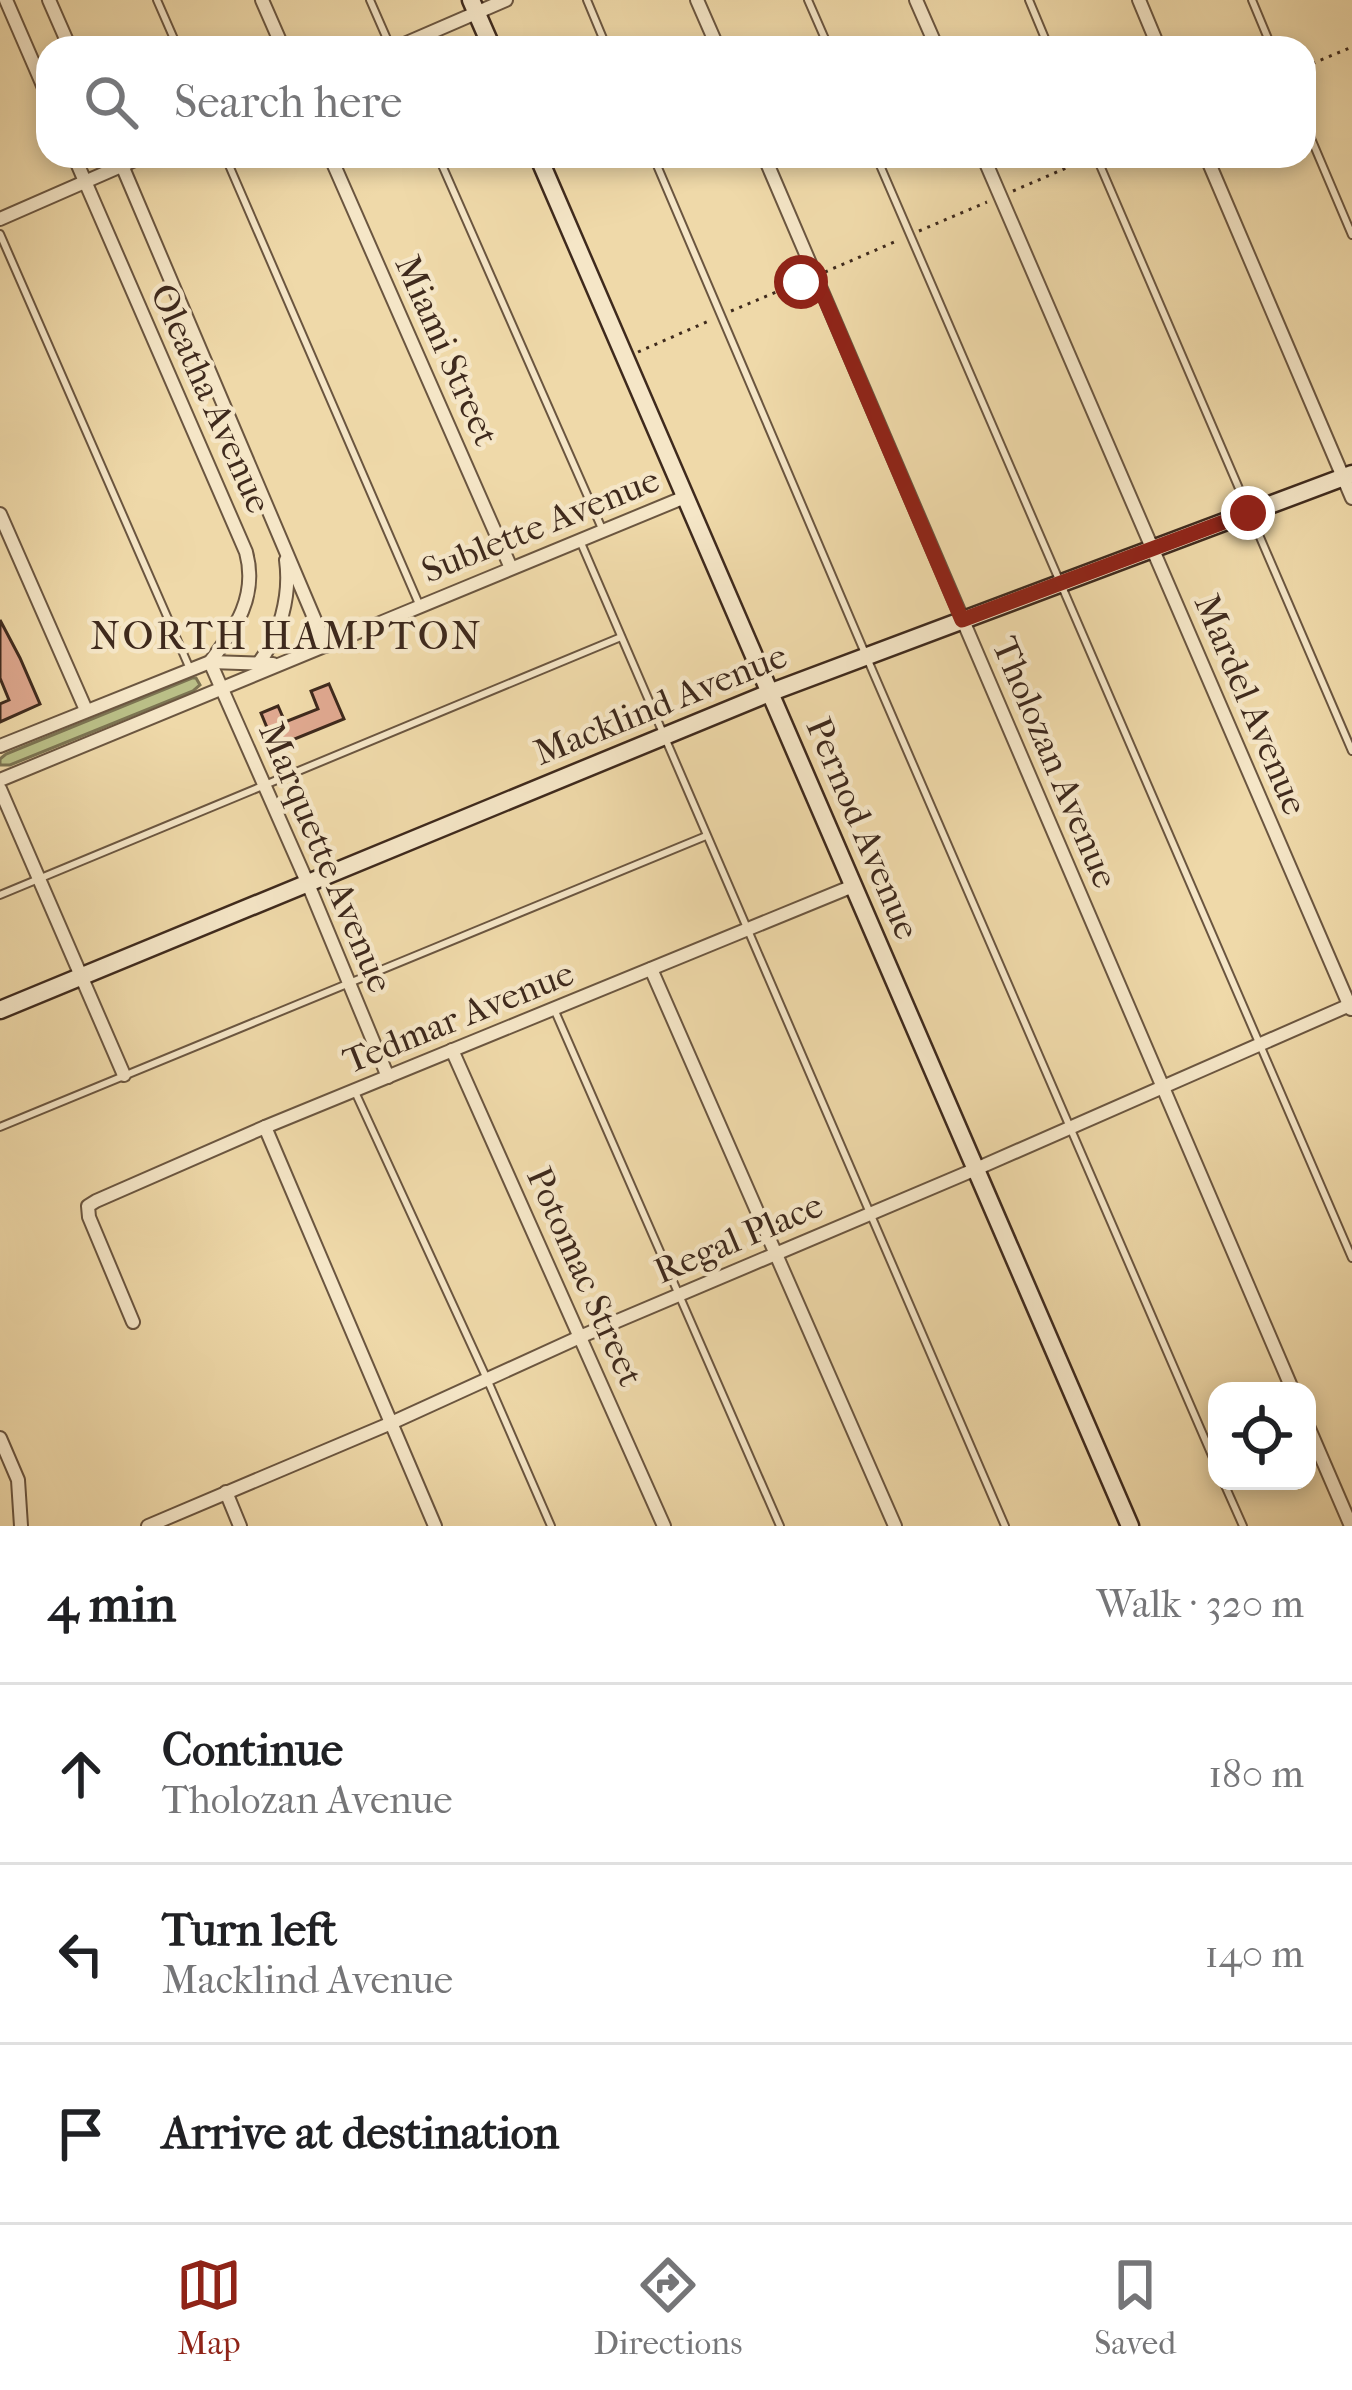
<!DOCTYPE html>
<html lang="en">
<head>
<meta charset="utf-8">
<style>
  :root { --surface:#fff; --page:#f6f6f6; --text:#202124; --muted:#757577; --line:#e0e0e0; --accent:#8f2418 }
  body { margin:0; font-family:"IM FELL French Canon",serif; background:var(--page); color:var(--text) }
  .controls { position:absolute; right:36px; bottom:36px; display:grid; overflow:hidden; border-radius:24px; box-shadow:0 6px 18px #0003 }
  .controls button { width:108px; height:108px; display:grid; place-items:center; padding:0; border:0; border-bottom:3px solid var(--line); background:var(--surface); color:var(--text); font:60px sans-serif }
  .stop { position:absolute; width:36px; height:36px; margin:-27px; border:9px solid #8f2418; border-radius:50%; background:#fff }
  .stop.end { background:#8f2418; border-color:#fff; box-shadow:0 3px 12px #0008 }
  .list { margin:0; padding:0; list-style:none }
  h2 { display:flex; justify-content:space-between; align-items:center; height:156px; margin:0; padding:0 48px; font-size:51px }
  h2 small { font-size:39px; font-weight:400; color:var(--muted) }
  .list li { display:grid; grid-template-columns:78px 1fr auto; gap:36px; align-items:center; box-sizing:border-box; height:180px; padding:0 48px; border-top:3px solid var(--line) }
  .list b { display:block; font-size:45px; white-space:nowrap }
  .list p { margin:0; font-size:39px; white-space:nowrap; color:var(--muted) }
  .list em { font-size:39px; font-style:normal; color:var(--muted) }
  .icon { flex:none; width:66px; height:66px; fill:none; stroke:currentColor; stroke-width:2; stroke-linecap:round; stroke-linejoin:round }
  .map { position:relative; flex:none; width:1352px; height:1526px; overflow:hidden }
  .search { position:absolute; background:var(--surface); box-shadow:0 6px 18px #0003; left:36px; right:36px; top:36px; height:132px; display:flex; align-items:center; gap:30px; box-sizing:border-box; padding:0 42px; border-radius:36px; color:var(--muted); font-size:45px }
  .sheet { height:696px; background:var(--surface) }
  nav { display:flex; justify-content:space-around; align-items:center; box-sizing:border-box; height:168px; border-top:3px solid var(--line); background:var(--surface); font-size:33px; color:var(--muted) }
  nav a { display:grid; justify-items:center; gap:6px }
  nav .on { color:var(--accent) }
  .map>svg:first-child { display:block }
  .green { fill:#babf87; stroke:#7c7452; stroke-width:3 }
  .building { fill:#dfa88f; stroke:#3f2a1d; stroke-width:3 }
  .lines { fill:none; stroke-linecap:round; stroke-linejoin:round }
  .lane-casing { stroke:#6b5640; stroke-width:10 }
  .street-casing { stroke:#6b5640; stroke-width:16 }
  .secondary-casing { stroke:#3f2a1d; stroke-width:21 }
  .path { stroke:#3f2a1d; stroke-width:3; stroke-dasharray:3 6; stroke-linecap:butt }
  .lane { stroke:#f5e6c7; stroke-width:6 }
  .street { stroke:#f5e6c7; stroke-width:12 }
  .secondary { stroke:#f5e6c7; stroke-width:16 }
  .route { stroke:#8f2418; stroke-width:15 }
  .labels { text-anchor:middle; stroke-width:9; stroke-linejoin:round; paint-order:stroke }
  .street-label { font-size:36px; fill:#3f2a1d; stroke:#f5e6c7 }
  .neighbourhood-label { font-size:39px; letter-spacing:3px; fill:#3f2a1d; stroke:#f5e6c7 }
</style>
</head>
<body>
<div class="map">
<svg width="1352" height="1526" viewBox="0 0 1352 1526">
  <rect width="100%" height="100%" fill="#efd9a9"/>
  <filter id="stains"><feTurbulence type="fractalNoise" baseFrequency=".00167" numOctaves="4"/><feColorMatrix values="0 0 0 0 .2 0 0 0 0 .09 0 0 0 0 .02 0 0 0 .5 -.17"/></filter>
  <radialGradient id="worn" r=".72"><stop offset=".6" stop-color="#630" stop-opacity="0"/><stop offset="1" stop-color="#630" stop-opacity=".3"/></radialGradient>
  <!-- green -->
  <polygon class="green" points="192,678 196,678 200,685 193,691 10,765 0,765 0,759 6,754"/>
  <!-- building -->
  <g class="building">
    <polygon points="0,620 20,658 40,704 0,722 0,704 9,700 0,678"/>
    <polygon points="329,684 344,719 275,747 261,713 278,706 285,722 318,709 311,691"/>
  </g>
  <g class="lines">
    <!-- lane casing -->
    <g class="lane-casing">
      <g id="lane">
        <polyline points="157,0 178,48"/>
        <polyline points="370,0 391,48"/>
        <polyline points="587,0 607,48"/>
        <polyline points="808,0 829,48"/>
        <polyline points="1029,0 1049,48"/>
        <polyline points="1252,0 1272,48"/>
        <polyline points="1304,122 1352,235"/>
        <polyline points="225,156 419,604"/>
        <polyline points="438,156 603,531"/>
        <polyline points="653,156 873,672 1217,1467"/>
        <polyline points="876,156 1352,1258"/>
        <polyline points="1096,156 1352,751"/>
        <polyline points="0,234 190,669"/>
        <polyline points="581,543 1005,1526"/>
        <polyline points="0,895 621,637"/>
        <polyline points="554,1009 780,1526"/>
        <polyline points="356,1094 487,1379 551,1526"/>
        <polyline points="0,1127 706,836"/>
        <polyline points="1223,1481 1243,1526"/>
      </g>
    </g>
    <!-- street casing -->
    <g class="street-casing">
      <g id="street">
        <polyline points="6,0 48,97"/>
        <polyline points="49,0 70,48"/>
        <polyline points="262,0 283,48"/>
        <polyline points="697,0 718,48"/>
        <polyline points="916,0 937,48"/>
        <polyline points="1139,0 1159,48"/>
        <polyline points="395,48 506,0"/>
        <path d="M74,156l172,396c12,44 -10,76 -36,110l98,222 80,193"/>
        <polyline points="118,156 326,646"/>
        <polyline points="330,156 511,568"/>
        <polyline points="764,156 1293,1391"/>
        <polyline points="983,156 1351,1009"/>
        <polyline points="1206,156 1352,498"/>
        <polyline points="0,219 144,156"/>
        <polyline points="0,514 86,710"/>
        <path d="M257,665c23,-28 34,-69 29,-105"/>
        <polyline points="0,746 210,662 273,664"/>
        <polyline points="0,780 685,497"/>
        <polyline points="0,789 124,1075"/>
        <polyline points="651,969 895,1526"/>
        <polyline points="452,1050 664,1526"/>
        <polyline points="265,1127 435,1526"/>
        <polyline points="133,1322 89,1217 88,1206 96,1201 265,1127 853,886"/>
        <polyline points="1307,1424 1351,1526"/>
        <polyline points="0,1438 18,1480 21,1526"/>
        <polyline points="226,1492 240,1526"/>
        <polyline points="148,1526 389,1424 582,1336 976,1169 1352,1004"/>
      </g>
    </g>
    <!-- secondary casing -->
    <g class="secondary-casing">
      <g id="secondary">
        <polyline points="471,0 492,48"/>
        <polyline points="538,156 1130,1526"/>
        <polyline points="0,1010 769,693 1352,474"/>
      </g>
    </g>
    <!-- path -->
    <g class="path">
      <polyline points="1304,67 1352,47"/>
      <polyline points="1013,191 1087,159"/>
      <polyline points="919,231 987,202"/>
      <polyline points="825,272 899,240"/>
      <polyline points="731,311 805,280"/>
      <polyline points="638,352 711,320"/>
    </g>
    <!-- lane -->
    <use href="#lane" class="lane"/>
    <!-- street -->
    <use href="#street" class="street"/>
    <!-- secondary -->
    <use href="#secondary" class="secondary"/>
  </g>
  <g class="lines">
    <!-- route -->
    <polyline class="route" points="801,282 815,276 962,620 1248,513"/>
  </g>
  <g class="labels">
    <!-- street labels -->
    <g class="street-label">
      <text transform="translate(448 350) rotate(66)" y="13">Miami Street</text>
      <text transform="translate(212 398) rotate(66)" y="13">Oleatha Avenue</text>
      <text transform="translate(540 524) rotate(-22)" y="13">Sublette Avenue</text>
      <text transform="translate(660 703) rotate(-22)" y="13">Macklind Avenue</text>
      <text transform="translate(1252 704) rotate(67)" y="13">Mardel Avenue</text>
      <text transform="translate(1056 762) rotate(67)" y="13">Tholozan Avenue</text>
      <text transform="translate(864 828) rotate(67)" y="13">Pernod Avenue</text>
      <text transform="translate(327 857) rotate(67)" y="13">Marquette Avenue</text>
      <text transform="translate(458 1016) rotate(-22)" y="13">Tedmar Avenue</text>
      <text transform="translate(738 1237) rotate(-23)" y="13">Regal Place</text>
      <text transform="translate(586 1276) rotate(66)" y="13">Potomac Street</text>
    </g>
    <!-- neighbourhood labels -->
    <g class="neighbourhood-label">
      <text x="287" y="649">NORTH HAMPTON</text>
    </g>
  </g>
  <rect width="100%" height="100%" filter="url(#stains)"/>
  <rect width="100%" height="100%" fill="url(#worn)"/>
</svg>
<div class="controls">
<button><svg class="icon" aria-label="locate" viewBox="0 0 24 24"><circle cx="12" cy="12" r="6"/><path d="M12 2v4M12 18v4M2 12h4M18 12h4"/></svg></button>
</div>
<div class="stop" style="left:801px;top:282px"></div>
<div class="stop end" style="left:1248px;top:513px"></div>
<div class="search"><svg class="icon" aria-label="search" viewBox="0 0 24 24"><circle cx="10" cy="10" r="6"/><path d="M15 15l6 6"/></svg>Search here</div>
</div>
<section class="sheet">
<h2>4 min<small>Walk · 320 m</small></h2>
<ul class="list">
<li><svg class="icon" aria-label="ahead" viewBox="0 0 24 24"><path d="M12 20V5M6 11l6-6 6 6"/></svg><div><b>Continue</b><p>Tholozan Avenue</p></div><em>180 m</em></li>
<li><svg class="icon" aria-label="left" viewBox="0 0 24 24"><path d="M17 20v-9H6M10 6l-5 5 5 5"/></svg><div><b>Turn left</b><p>Macklind Avenue</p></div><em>140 m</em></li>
<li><svg class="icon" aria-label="arrive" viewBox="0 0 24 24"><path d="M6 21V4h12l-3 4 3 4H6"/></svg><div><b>Arrive at destination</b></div></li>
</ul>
</section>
<nav>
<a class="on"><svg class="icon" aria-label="map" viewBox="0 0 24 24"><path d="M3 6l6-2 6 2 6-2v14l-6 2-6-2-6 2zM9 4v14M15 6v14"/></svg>Map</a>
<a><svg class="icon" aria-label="directions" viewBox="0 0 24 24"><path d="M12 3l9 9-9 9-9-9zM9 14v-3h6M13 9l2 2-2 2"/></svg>Directions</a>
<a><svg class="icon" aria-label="saved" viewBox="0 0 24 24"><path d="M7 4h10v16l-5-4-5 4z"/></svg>Saved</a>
</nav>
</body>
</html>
